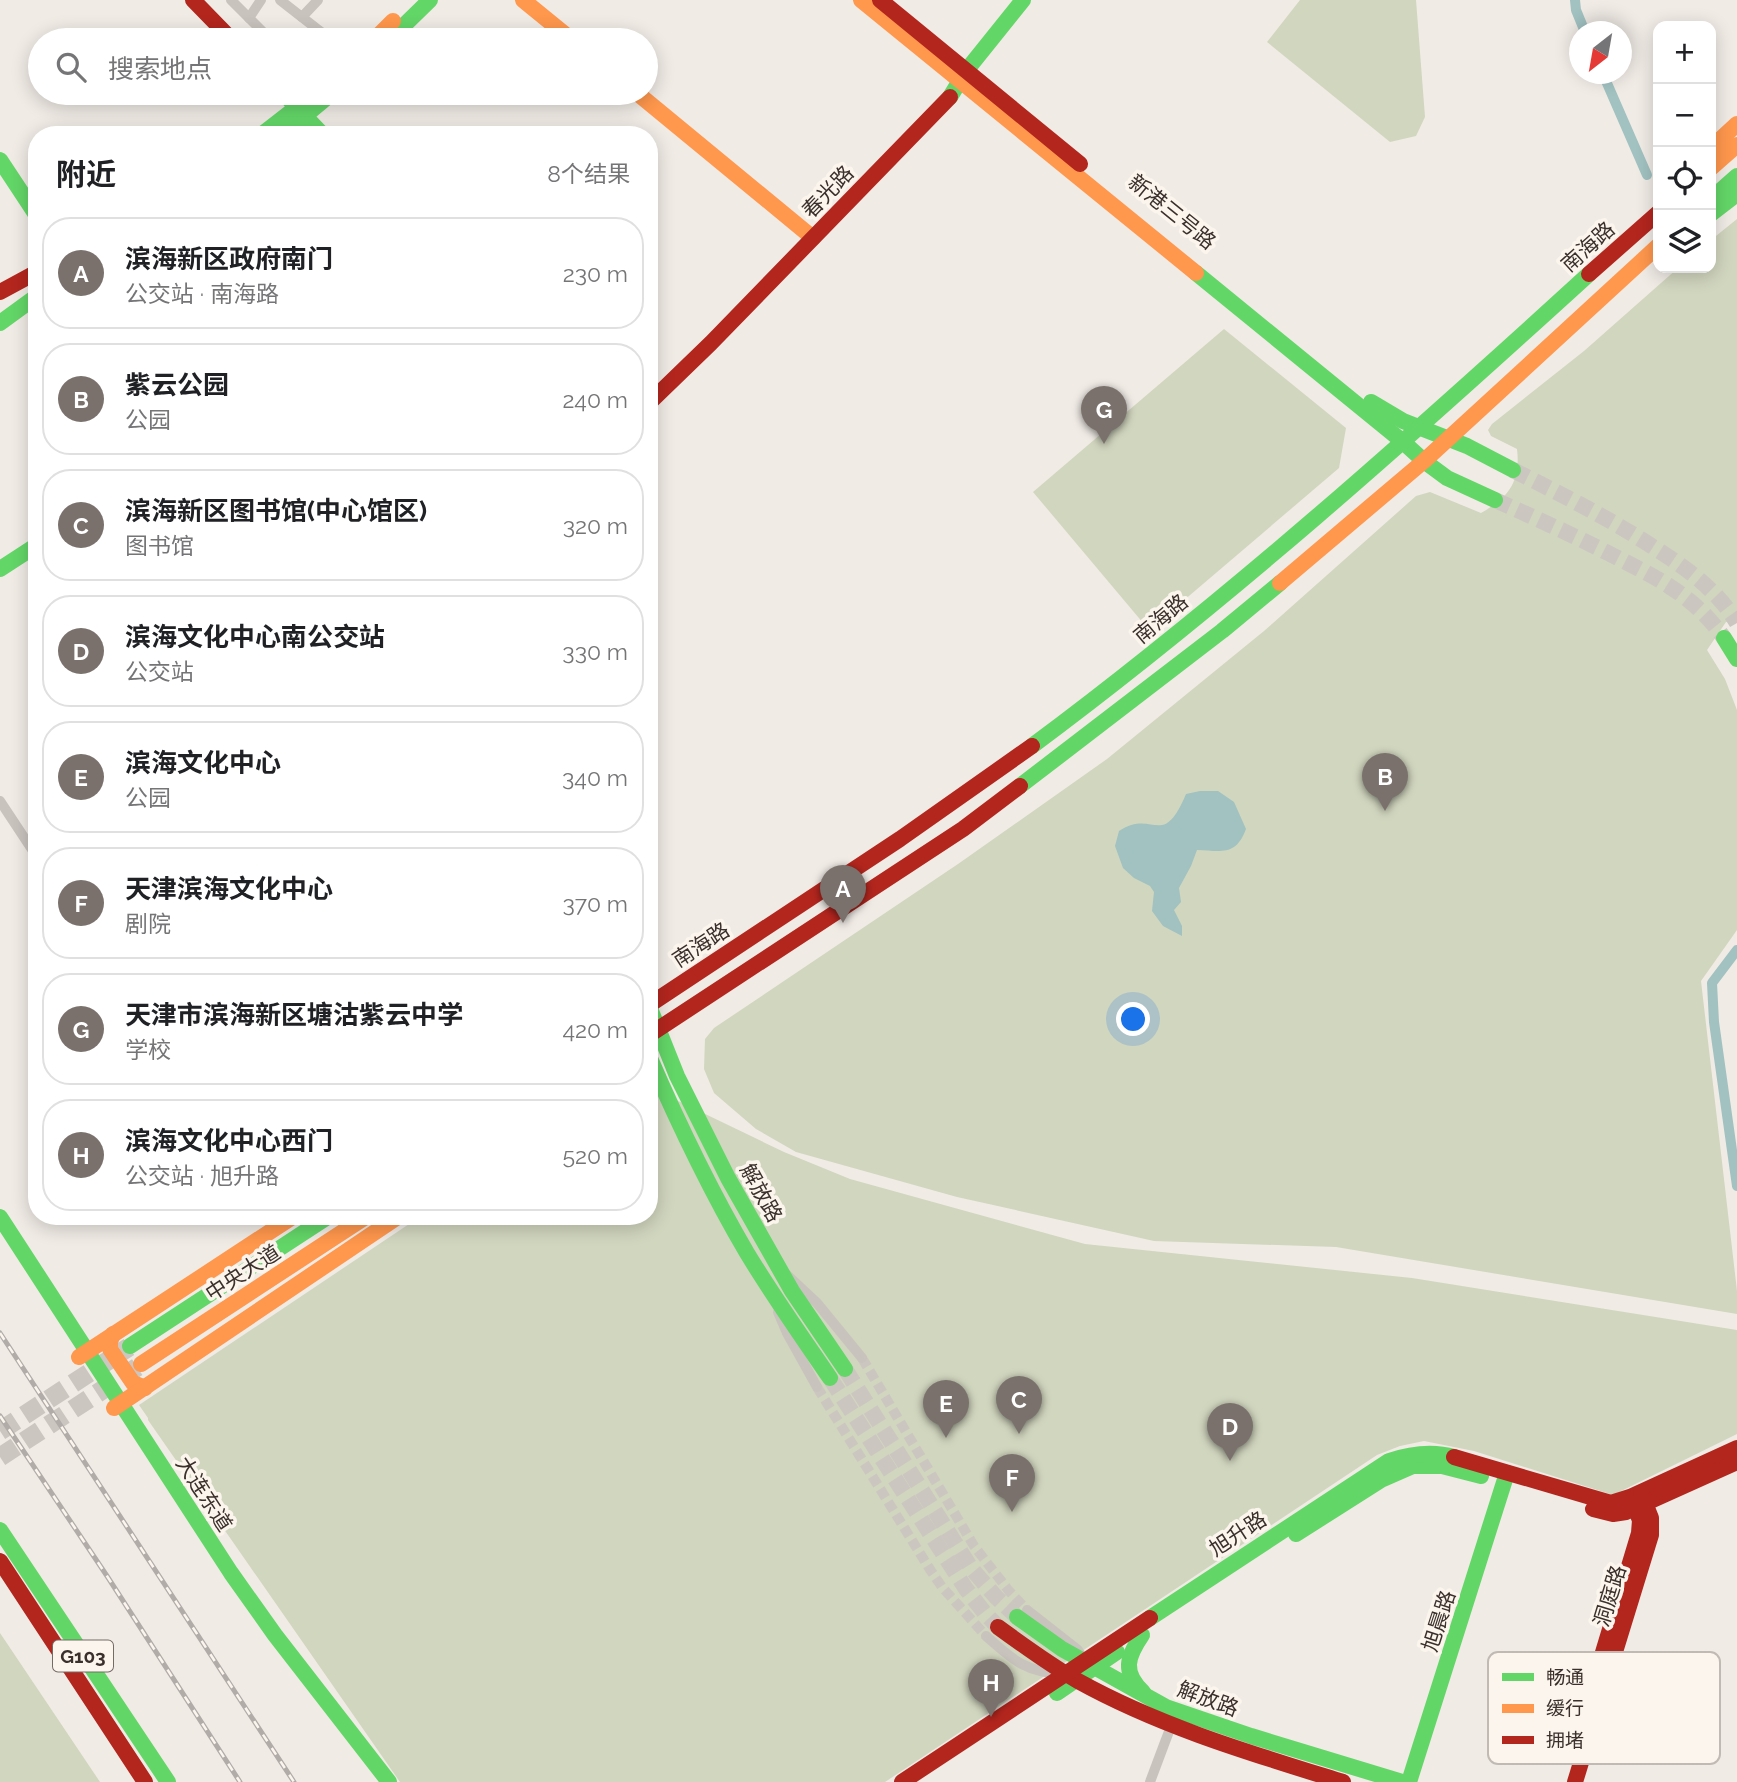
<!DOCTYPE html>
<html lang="zh">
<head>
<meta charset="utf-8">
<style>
  :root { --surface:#fff; --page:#f2f2f2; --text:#202124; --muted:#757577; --line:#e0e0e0; --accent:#7a716c }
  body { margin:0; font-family:Raleway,"Noto Sans SC",sans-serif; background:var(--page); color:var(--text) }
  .controls { position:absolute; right:21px; top:21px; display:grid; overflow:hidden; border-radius:14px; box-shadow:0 4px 18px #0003 }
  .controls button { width:63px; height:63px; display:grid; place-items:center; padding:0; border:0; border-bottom:2px solid var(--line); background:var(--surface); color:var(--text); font:35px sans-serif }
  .compass { position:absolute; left:1569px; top:21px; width:63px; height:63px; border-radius:50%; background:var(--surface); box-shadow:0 4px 18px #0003; rotate:211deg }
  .you { position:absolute; left:1134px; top:1020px; width:24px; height:24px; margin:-18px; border:5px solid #fff; border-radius:50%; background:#1a73e8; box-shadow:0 0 0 10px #1a73e833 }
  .badge { display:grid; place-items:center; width:46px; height:46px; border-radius:50%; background:var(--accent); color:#fff; font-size:23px; font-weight:700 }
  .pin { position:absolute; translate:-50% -58px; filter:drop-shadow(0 2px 4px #0008) }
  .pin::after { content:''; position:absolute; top:37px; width:24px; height:21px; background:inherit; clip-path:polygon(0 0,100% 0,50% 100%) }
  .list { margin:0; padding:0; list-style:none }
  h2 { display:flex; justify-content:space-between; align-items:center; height:91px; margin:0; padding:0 28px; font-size:30px }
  h2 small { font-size:23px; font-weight:400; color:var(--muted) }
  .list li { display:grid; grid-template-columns:46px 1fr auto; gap:21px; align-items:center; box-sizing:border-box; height:112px; margin:0 14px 14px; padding:0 14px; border:2px solid var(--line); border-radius:28px }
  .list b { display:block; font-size:26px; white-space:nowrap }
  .list p { margin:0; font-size:23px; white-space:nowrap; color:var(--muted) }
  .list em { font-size:23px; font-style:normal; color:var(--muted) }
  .icon { flex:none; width:38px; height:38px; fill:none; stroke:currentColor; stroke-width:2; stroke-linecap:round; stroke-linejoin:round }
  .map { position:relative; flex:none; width:1737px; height:1782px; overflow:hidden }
  .search { position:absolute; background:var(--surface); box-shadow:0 4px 18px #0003; left:28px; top:28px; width:630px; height:77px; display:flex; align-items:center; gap:18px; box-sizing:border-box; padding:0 24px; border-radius:38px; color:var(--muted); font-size:26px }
  .panel { position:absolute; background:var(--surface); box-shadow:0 4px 18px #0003; left:28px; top:126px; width:630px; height:1099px; border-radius:28px }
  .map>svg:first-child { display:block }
  .green { fill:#d1d6bf }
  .water { fill:#a1c2c1 }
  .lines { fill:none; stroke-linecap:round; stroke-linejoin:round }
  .canal { stroke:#a1c2c1; stroke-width:10 }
  .street-tunnel { stroke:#ccc6c0; stroke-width:10; stroke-dasharray:10 5; stroke-linecap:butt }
  .secondary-tunnel { stroke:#ccc6c0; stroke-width:16; stroke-dasharray:16 8; stroke-linecap:butt }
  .highway-tunnel { stroke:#ccc6c0; stroke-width:19; stroke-dasharray:19 10; stroke-linecap:butt }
  .street { stroke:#c9c3be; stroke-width:10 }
  .fast { stroke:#63d668; stroke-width:16 }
  .slow { stroke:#ff974d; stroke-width:16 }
  .jam { stroke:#b3261e; stroke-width:16 }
  .rail-casing { stroke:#b1aca8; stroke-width:5 }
  .rail { stroke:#fbf5ee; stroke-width:2.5; stroke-dasharray:8; stroke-linecap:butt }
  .labels { text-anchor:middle; stroke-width:7; stroke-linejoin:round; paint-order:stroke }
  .shield { fill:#fbf5ee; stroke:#756b66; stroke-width:2 }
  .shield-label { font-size:19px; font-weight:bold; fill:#3b302b }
  .street-label { font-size:21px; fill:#3b302b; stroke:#fbf5ee }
  .key { fill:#fbf5ee; stroke:#c1bab4; stroke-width:2 }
  .key-label { font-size:19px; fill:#3b302b }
</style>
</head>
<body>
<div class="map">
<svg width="1737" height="1782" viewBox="0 0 1737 1782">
  <rect width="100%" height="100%" fill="#f0ebe5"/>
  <!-- green -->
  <g class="green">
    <polygon points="1300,0 1416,0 1425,117 1416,136 1390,142 1267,42"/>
    <path d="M1737,219v404l-11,-1 -19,28 18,29 12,31v220l-36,51 36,310v23l-401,-67 -182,-6 -197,-44 -161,-45 -40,-23 -42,-36 -10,-24 1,-30 9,-11 244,-164 149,-105 157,-128 152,-135 14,-4 51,21c27,-15 40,-31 36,-64l-26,-13 -3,-6 4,-6 92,-73 94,-83h33v-28z"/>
    <polygon points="1224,329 1346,428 1339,468 1149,630 1033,492"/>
    <polygon points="649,1087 784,1152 850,1179 1085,1244 1412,1278 1737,1330 1737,1434 1613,1495 1474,1451 1424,1441 1400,1446 1377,1455 885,1782 400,1782 148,1420 148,1418 139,1405 421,1216 649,1216"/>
    <polygon points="0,1633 100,1782 0,1782"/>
  </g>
  <!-- water -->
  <path class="water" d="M1200,791h18l16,11 12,27c-10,27 -24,22 -49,21l-6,16 -12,22 2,14 -7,8 8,16v10l-19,-10 -11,-15 2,-19 -4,-6 -16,-8 -11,-10 -8,-22 4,-15c35,-23 43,20 67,-37z"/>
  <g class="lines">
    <!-- canal -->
    <g class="canal">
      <polyline points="1575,0 1576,10 1585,32"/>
      <polyline points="1603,74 1647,175"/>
      <polyline points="1737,950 1712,983 1714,1022 1737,1186"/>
    </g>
    <!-- street-tunnel -->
    <g class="street-tunnel">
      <polyline points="862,1358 974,1546 1009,1591 1027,1610"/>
      <polyline points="817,1387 931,1571 942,1587 986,1636"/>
    </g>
    <!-- secondary-tunnel -->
    <g class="secondary-tunnel">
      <path d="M1513,470c47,24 92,46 137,75 32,20 67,44 87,78"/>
      <path d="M1495,500c38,17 76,34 113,53 47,24 85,41 116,85"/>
      <polyline points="845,1369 971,1568 996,1597 1017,1617"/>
      <polyline points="830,1378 966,1589 984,1612 998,1627"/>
    </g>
    <!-- highway-tunnel -->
    <g class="highway-tunnel">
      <polyline points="0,1431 129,1347"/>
      <polyline points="0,1457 139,1366"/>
    </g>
    <!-- street -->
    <g class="street">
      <polyline points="231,0 271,40"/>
      <polyline points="280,0 321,32 322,38 320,40"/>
      <polyline points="302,17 318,0"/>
      <polyline points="249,18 261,0"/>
      <polyline points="0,801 37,857"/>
      <polyline points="787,1275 817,1303 862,1358"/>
      <polyline points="778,1312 787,1333 817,1387"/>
      <polyline points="1027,1610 1078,1650 1081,1655"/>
      <path d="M986,1636c27,24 39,36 77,38"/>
      <polyline points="1150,1782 1171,1726"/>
    </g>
    <!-- fast -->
    <g class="fast">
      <polyline points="389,40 430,0"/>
      <polyline points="283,93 323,135"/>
      <polyline points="950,97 966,71 1023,0"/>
      <polyline points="261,135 315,93"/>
      <polyline points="282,135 332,93"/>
      <polyline points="0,160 37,216"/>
      <polyline points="1711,199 1737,176"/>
      <polyline points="1711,214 1737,194"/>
      <polyline points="1196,273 1402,441 1424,461 1447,478 1495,500"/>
      <polyline points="0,323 37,296"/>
      <polyline points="1371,402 1403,421 1467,446 1513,470"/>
      <polyline points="0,569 37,545"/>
      <polyline points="1724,638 1737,659"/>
      <path d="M1032,746c195,-145 377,-308 557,-472"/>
      <polyline points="1020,786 1222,631 1280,583"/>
      <polyline points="649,1006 677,1076 728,1178 792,1291 845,1369"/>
      <path d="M649,1056c29,67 61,134 98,197 26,43 55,84 83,125"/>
      <polyline points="0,1217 231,1573 275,1635 389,1782"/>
      <polyline points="130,1346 329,1216"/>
      <polyline points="0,1530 168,1782"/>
      <polyline points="1296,1534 1381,1480 1413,1466 1442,1466 1481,1476"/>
      <polyline points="1017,1617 1062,1649 1166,1707 1251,1736 1402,1782"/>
      <path d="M1150,1618l239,-157c21,-7 44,-10 65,-4"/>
      <path d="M1142,1635c-15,22 -20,37 1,57"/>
      <polyline points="1057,1693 1117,1652"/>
      <polyline points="1409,1782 1507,1473"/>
    </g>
    <!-- slow -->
    <g class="slow">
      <polyline points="523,0 572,40"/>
      <polyline points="861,0 1196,273"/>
      <polyline points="374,40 393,21"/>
      <polyline points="637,93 813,238"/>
      <polyline points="1711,148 1737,124"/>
      <polyline points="1711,168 1737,145"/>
      <polyline points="1280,583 1424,461 1658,246"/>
      <polyline points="113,1334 110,1342 110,1349 133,1383 145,1388"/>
      <polyline points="79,1357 294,1216"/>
      <polyline points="141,1364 367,1216"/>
      <polyline points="114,1408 399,1216"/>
    </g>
    <!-- jam -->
    <g class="jam">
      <polyline points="193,0 232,40"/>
      <polyline points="880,0 1080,164"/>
      <polyline points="1589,274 1658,213"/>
      <polyline points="0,292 37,272"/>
      <polyline points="649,403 711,343 950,97"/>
      <polyline points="649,1005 900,839 1032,746"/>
      <polyline points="649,1035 963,829 1020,786"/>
      <polyline points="1454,1457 1611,1503 1630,1497 1737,1448"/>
      <polyline points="1593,1509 1613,1514 1626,1512 1737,1462"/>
      <polyline points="0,1561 145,1782"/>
      <path d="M998,1627c26,19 52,38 80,54 83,46 175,73 265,101"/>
      <polyline points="1588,1702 1639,1533 1640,1520 1631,1499"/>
      <polyline points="902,1782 1150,1618"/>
      <polyline points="1575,1782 1651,1535 1651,1518 1641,1493"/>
    </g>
    <!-- rail casing -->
    <g class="rail-casing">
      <g id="rail">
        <polyline points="0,1333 294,1782"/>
        <polyline points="0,1416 107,1576 240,1782"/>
      </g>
    </g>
    <!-- rail -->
    <use href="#rail" class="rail"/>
  </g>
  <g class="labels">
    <!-- shield labels -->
    <rect class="shield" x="53" y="1640.5" width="60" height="31" rx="5"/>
    <g class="shield-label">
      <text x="83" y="1663">G103</text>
    </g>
    <!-- street labels -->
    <g class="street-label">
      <text transform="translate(828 192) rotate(-46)" y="7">春光路</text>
      <text transform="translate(1172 212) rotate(39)" y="7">新港三号路</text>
      <text transform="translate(1588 247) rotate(-42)" y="7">南海路</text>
      <text transform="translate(1161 619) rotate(-40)" y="7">南海路</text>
      <text transform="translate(701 945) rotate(-33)" y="7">南海路</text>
      <text transform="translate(761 1193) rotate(61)" y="7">解放路</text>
      <text transform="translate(243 1273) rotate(-33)" y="7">中央大道</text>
      <text transform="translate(204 1494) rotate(57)" y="7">大连东道</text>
      <text transform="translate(1238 1534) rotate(-33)" y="7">旭升路</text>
      <text transform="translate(1610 1596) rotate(-73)" y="7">洞庭路</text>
      <text transform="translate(1439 1621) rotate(-72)" y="7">旭晨路</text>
      <text transform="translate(1208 1699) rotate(20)" y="7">解放路</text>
    </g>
  </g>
  <!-- legend -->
  <rect x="1488" y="1652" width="232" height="112" rx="10" class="key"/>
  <rect x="1502" y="1673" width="32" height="8" fill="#63d668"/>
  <rect x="1502" y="1704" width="32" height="9" fill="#ff974d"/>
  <rect x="1502" y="1736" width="32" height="8" fill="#b3261e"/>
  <g class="key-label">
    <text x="1546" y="1684">畅通</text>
    <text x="1546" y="1715">缓行</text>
    <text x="1546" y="1747">拥堵</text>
  </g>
</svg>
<div class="controls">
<button>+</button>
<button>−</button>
<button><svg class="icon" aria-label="locate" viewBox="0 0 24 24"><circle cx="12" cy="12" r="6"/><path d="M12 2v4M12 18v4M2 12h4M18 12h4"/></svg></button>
<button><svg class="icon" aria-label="layers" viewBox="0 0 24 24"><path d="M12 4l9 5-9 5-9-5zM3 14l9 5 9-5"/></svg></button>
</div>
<svg class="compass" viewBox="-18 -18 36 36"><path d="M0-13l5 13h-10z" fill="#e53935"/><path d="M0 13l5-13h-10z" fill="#757577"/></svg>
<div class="you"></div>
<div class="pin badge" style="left:843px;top:923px">A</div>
<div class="pin badge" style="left:1385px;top:811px">B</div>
<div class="pin badge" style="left:1019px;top:1434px">C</div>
<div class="pin badge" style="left:1230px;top:1461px">D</div>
<div class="pin badge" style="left:946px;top:1438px">E</div>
<div class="pin badge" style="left:1012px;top:1512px">F</div>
<div class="pin badge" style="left:1104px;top:444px">G</div>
<div class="pin badge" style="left:991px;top:1717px">H</div>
<div class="search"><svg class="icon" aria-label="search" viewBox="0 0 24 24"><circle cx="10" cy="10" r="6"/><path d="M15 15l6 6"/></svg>搜索地点</div>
<section class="panel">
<h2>附近<small>8个结果</small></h2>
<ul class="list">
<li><span class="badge">A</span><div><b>滨海新区政府南门</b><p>公交站 · 南海路</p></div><em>230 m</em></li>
<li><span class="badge">B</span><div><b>紫云公园</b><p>公园</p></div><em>240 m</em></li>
<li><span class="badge">C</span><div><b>滨海新区图书馆(中心馆区)</b><p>图书馆</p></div><em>320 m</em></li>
<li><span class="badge">D</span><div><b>滨海文化中心南公交站</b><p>公交站</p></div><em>330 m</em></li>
<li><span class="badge">E</span><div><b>滨海文化中心</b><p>公园</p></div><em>340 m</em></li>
<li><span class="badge">F</span><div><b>天津滨海文化中心</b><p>剧院</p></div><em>370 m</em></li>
<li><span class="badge">G</span><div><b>天津市滨海新区塘沽紫云中学</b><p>学校</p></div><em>420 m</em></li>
<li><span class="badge">H</span><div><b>滨海文化中心西门</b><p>公交站 · 旭升路</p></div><em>520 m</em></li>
</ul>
</section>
</div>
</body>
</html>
